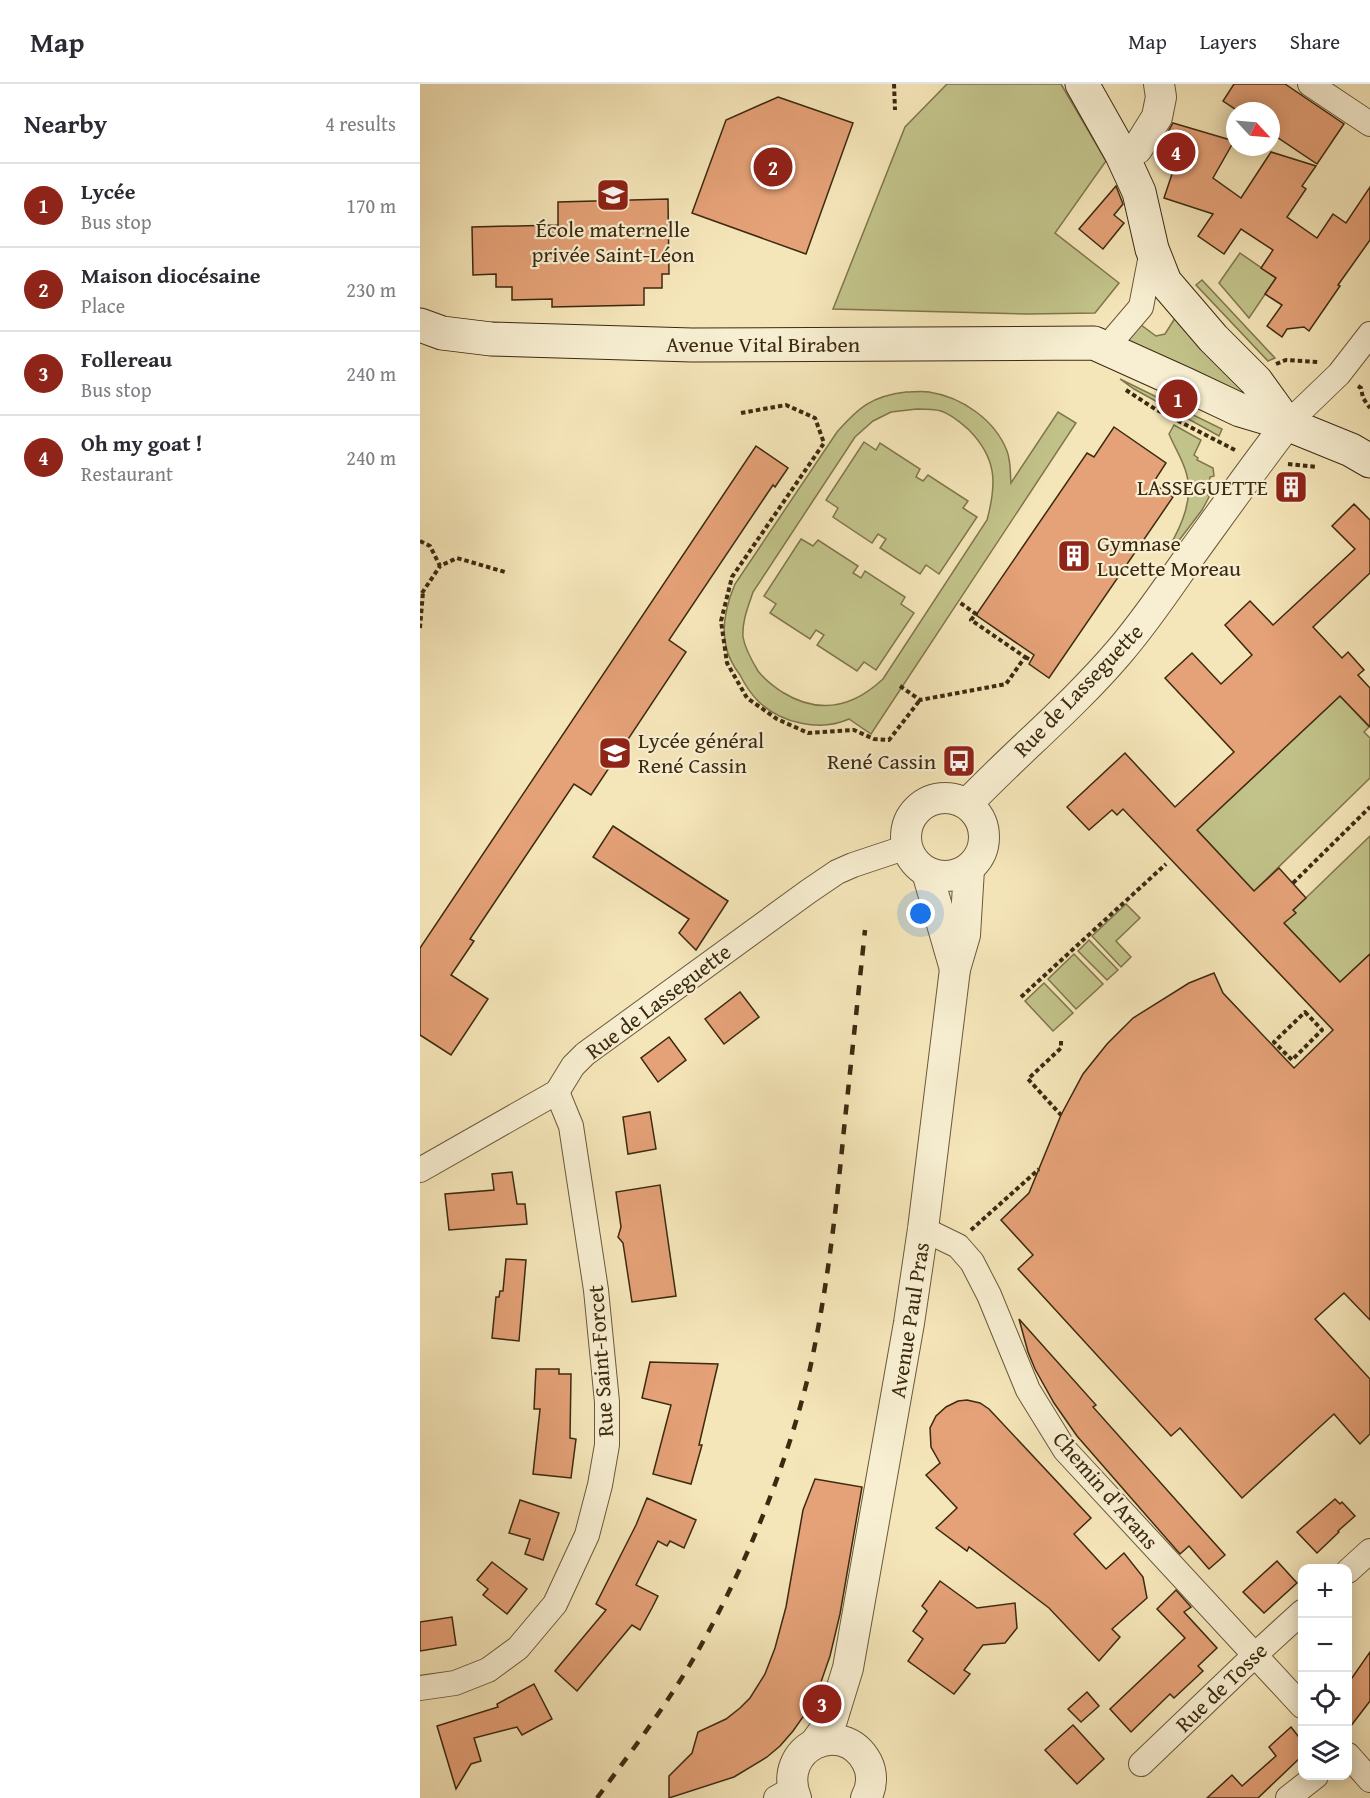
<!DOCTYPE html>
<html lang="en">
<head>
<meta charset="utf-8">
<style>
  :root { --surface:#fff; --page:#f2f2f3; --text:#2b2b33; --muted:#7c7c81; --line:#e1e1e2; --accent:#8f2418 }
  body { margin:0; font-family:"Gentium Book Plus",serif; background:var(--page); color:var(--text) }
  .controls { position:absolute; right:18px; bottom:18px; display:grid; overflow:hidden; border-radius:12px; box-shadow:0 3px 15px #0003 }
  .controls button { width:54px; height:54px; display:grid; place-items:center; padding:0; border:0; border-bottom:2px solid var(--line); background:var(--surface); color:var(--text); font:30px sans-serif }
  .compass { position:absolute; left:806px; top:18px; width:54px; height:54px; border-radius:50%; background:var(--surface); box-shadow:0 3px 15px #0003; rotate:116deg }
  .you { position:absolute; left:501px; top:830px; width:21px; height:21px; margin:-15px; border:4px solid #fff; border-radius:50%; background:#1a73e8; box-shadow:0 0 0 9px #1a73e833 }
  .badge { display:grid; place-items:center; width:39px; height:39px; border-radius:50%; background:var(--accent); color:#fff; font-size:20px; font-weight:700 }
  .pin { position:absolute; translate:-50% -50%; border:3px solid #fff; box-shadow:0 2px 6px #0006 }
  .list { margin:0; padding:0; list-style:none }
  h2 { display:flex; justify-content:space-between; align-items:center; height:78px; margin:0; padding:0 24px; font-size:26px }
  h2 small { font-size:20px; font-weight:400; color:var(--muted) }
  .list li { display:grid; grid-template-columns:39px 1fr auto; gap:18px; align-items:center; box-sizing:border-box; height:84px; padding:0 24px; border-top:2px solid var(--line) }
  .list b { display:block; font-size:22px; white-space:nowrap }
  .list p { margin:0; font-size:20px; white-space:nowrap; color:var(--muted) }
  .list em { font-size:20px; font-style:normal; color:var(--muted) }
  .icon { flex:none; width:33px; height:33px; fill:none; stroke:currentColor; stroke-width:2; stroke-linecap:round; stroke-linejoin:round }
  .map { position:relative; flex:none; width:950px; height:1714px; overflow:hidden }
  header { display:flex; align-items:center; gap:36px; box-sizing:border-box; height:84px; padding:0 30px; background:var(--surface); border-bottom:2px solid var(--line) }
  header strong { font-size:28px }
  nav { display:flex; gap:33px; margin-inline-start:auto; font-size:21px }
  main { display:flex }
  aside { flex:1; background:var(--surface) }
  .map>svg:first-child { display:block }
  .green { fill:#c2c38a; stroke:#7f764d; stroke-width:1.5; fill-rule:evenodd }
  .building { fill:#e5a177; stroke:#3c2a10; stroke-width:1.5 }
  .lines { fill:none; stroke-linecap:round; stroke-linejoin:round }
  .minor-casing { stroke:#6a593a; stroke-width:26 }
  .tertiary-casing { stroke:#6a593a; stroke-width:32 }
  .secondary-casing { stroke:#3c2a10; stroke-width:35 }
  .path { stroke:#3c2a10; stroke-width:4; stroke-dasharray:4.5 3; stroke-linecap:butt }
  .minor { stroke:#f8efd2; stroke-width:24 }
  .tertiary { stroke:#f8efd2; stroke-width:30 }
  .secondary { stroke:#f8efd2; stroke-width:33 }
  .rail { stroke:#3c2a10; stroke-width:4.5; stroke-dasharray:10 10; stroke-linecap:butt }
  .labels { text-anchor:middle; stroke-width:4.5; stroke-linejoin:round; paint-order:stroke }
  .poi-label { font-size:22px; fill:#3c2a10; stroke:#f8efd2; text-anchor:end }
  .street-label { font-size:22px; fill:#3c2a10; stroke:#f8efd2 }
</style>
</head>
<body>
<header>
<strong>Map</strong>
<nav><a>Map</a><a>Layers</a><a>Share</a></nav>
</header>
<main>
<aside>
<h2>Nearby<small>4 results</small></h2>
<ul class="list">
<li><span class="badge">1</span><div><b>Lycée</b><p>Bus stop</p></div><em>170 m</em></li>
<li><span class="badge">2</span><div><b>Maison diocésaine</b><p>Place</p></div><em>230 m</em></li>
<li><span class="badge">3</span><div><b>Follereau</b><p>Bus stop</p></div><em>240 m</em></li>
<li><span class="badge">4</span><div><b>Oh my goat !</b><p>Restaurant</p></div><em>240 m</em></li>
</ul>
</aside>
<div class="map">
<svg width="950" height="1714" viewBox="0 0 950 1714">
  <rect width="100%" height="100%" fill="#f5e6b9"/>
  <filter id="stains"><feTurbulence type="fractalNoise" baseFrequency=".00333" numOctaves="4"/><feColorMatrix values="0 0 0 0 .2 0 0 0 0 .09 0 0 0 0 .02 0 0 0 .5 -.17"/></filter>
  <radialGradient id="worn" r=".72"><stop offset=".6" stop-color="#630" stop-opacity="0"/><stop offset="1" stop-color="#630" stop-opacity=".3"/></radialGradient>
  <!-- green -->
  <g class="green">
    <polygon points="527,0 641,0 686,77 635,149 699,199 675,229 607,230 413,225 485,43"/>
    <polygon points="820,169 856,194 829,234 799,199"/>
    <polygon points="782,196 855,274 848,277 776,201"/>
    <polygon points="757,231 826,301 819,313 706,256 721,241 736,252 745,250"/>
    <polygon points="700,295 802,345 799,352 714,305"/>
    <path d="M486,308c7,0 16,-1 23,0 33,5 66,28 78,59 4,11 3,21 4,32l47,-71 18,11 -205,311 -22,-15c-29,13 -68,4 -90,-17 -8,-8 -14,-17 -19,-27 -6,-8 -12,-18 -14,-29 -5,-21 1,-43 9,-62l102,-152c22,-25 35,-36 69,-40zM497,325c7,0 17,0 24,2 10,3 19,11 27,18 29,29 29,54 19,91l-104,159c-31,29 -64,36 -101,13 -9,-6 -17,-12 -24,-21 -6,-10 -13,-22 -15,-34 -1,-16 5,-30 10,-45l102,-155 18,-16 18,-9z"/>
    <path d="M754,341l27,15 -7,15 4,3 -1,2 16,8 1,8 -4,1 -3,16 2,4 -7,13 -31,41 -3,-2c14,-24 27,-52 17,-80 -4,-12 -11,-23 -16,-35z"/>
    <polygon points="444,358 456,366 460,359 500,385 496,393 503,397 508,391 548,417 543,424 557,433 519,490 506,481 500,490 460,464 466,455 458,450 452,459 413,433 418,424 406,416"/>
    <polygon points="381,455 393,462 398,456 438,482 433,489 441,494 445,487 485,513 481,520 494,529 456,586 444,578 437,587 397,561 404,551 396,546 390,555 350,529 356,520 344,512"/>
    <polygon points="920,612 949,643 944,648 950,654 950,694 834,807 777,746"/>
    <polygon points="950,752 950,870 920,898 862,837"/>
    <polygon points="706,820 720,834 696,857 711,873 701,883 672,852"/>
    <polygon points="669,856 698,886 687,896 658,867"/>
    <polygon points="654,870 683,900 656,925 628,895"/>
    <polygon points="624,899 653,929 633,947 605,917"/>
  </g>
  <!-- building -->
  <g class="building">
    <polygon points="814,0 865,0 924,40 897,80 851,49 851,27 818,27 803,17"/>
    <polygon points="358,13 433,39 386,170 272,129 306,36"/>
    <polygon points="753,39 814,57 793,94 821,114 851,68 896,82 882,102 886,105 867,133 897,154 913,130 926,139 950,103 950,156 918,201 920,202 889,247 884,243 867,245 862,253 847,242 862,221 845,210 856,194 841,184 853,166 821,145 804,170 778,152 793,130 744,114 757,75 746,71 748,48"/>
    <polygon points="696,102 703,120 694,131 704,139 683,165 659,145"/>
    <polygon points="248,115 249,190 242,190 242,204 224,204 224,221 132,223 132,215 92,216 92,203 76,203 76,190 53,191 52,143 138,141 138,118"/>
    <polygon points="694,343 746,379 733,399 753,413 629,594 609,580 614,571 556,531 667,369 674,373"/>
    <polygon points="336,362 368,384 355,403 353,401 249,556 266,568 171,711 154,700 50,855 54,857 31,891 68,915 31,971 0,951 0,864"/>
    <polygon points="934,420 950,436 950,489 893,543 922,574 928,568 944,586 938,591 950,604 950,643 920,612 777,746 834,807 859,784 886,814 873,826 876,829 864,839 920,898 950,870 950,1236 924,1209 895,1235 950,1295 950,1350 940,1360 914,1330 822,1414 760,1344 751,1352 598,1185 613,1171 581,1136 609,1109 641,1031 663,990 687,960 713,934 769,899 794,889 803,909 874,984 913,946 703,725 697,731 692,726 669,746 647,723 705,669 755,723 814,668 745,594 772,569 801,600 832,571 805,541 830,517 853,541 935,465 912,442"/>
    <polygon points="193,742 308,817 276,866 259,849 269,835 173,773"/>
    <polygon points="320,908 339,933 304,960 285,935"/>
    <polygon points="249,953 266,976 238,998 221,974"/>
    <polygon points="230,1028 236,1065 208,1070 203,1033"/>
    <polygon points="92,1088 97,1120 105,1120 107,1140 29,1146 25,1110 74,1106 72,1090"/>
    <polygon points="240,1101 256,1212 212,1218 203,1159 198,1153 201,1143 196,1108"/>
    <polygon points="86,1175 106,1176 99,1257 72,1254 76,1213 79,1213 80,1207 83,1207"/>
    <polygon points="599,1235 676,1321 673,1323 805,1471 789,1485 769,1462 760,1470 657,1352 634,1319 615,1285 608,1268"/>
    <polygon points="230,1278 298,1280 279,1361 282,1361 271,1400 233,1390 251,1321 222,1314"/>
    <polygon points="116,1285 139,1285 139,1290 151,1290 150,1354 156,1355 151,1394 113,1390 120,1325 114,1325"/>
    <polygon points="547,1316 560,1319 569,1325 671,1434 654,1450 686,1485 704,1469 723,1493 727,1514 692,1545 700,1553 679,1577 629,1524 549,1463 547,1467 516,1444 537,1424 506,1391 520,1379 511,1363 510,1344 516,1332 526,1323 538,1317"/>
    <polygon points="395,1395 442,1403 420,1530 410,1572 401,1598 390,1623 373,1647 360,1662 347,1673 314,1693 249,1714 249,1692 272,1669 278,1648 306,1635 320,1624 330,1614 345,1590 355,1564 366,1523 383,1426"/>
    <polygon points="227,1414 276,1436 264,1464 250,1457 247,1462 238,1457 216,1501 238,1512 232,1524 220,1546 212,1541 157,1607 135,1587 186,1526 176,1520 216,1441"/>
    <polygon points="915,1415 920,1420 922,1418 935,1432 918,1447 919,1448 897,1469 877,1448"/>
    <polygon points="100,1416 139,1429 123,1476 105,1470 110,1455 89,1449"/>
    <polygon points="857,1477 877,1499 844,1529 823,1508"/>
    <polygon points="72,1478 107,1505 87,1530 63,1511 68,1505 57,1496"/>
    <polygon points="520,1497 557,1524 595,1519 597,1544 585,1559 563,1561 544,1586 550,1590 534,1610 488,1577 503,1555 493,1547 507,1527 502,1522"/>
    <polygon points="756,1506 771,1523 764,1528 797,1564 778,1582 783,1587 754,1614 750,1610 711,1648 690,1625 765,1554 737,1525"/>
    <polygon points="32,1533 36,1561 0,1567 0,1538"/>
    <polygon points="950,1568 950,1617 927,1647 927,1601"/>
    <polygon points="114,1600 132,1635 102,1651 97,1643 54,1654 61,1677 51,1680 36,1705 17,1642 78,1623 77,1620"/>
    <polygon points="667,1608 679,1622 661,1638 648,1625"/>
    <polygon points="653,1641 684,1675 657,1700 625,1666"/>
    <polygon points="871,1643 882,1657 882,1672 838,1714 787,1714 812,1691 822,1702 856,1672 849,1663"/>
  </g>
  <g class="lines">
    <!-- minor casing -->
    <g class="minor-casing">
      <g id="minor">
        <polyline points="890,0 950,40"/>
        <polyline points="686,264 721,223 732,166"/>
        <polyline points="867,340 919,290 950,250"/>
        <polyline points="0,1086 137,1008 153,982 165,970 389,807 417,788 433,781 487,763"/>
        <polyline points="503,1145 538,1162 552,1178 569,1211 608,1306 645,1366 882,1622"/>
        <polyline points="928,1487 950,1467"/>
        <polyline points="0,1604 35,1599 68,1586 98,1564 135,1520 167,1451 180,1401 187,1361 187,1318 176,1206 151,1042 137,1008"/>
        <polyline points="928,1671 950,1696"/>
        <polyline points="721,1680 836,1570 882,1528"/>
        <polyline points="356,1714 372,1705"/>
        <polyline points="868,1714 896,1692"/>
      </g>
    </g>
    <!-- tertiary casing -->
    <g class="tertiary-casing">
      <g id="tertiary">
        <polyline points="702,71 717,65 737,33 741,13 739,0"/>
        <circle cx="525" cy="753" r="39"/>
        <path d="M547,720c50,-52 106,-98 152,-152 26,-30 48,-63 71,-96 32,-44 64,-89 97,-132"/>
        <polyline points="507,788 535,885"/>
        <polyline points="395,1659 412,1636 428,1584 489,1239 503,1145 535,885 545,851 549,785"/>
        <path d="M376,1714c-20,-50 46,-82 71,-36 6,12 5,25 -1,36"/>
      </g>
    </g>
    <!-- secondary casing -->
    <g class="secondary-casing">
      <g id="secondary">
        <polyline points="662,0 702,71 719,108 732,165 745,198 793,254 836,297 867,340"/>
        <polyline points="0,241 22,249 71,255 272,261 674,259 765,300 820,326 867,340 931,366 950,377"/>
      </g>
    </g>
    <!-- path -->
    <g class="path">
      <polyline points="474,0 475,26"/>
      <polyline points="856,280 866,276 898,278"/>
      <polyline points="938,302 941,304 943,314 950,324"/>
      <polyline points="706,306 735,325 815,366"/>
      <polyline points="321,329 366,321 395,334 404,359 312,493 301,537 307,579 327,614 357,635 388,649 434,646 454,655 469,656 500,616"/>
      <polyline points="868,380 897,383"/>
      <polyline points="0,457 10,462 20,482 37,474 85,488"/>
      <polyline points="2,509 20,482"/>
      <polyline points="0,544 3,508"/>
      <polyline points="605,573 611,576"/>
      <polyline points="480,602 500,616 586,600 605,573 551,536 556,530 539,518"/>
      <polyline points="873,799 950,723"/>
      <polyline points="601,913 746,780"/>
      <polygon points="885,928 902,946 872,976 854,958"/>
      <polyline points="641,957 641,964 608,995 641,1031"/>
      <polyline points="551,1146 619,1085"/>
    </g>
    <!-- minor -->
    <use href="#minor" class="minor"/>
    <!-- tertiary -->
    <use href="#tertiary" class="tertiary"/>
    <!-- secondary -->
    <use href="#secondary" class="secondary"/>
    <!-- rail -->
    <path class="rail" d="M177,1714c34,-46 69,-92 98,-142 49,-86 91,-187 114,-283 18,-81 27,-162 35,-244 7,-66 14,-132 21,-199"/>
  </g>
  <!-- icons -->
  <defs>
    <g id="school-square" transform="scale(1.725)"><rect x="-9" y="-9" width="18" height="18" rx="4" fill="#8f2418" stroke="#f8efd2"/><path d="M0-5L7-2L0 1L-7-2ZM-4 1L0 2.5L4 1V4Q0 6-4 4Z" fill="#fff"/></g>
    <g id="building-square" transform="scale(1.725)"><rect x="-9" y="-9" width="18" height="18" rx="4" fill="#8f2418" stroke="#f8efd2"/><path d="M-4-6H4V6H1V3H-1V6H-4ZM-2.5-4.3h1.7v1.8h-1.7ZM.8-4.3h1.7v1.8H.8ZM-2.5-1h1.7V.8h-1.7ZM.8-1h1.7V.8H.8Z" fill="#fff"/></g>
    <g id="bus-square" transform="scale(1.725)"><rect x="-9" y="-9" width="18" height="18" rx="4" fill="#8f2418" stroke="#f8efd2"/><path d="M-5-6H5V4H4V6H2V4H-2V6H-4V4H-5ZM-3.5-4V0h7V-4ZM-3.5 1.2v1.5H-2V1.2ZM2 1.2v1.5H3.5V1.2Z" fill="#fff"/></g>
  </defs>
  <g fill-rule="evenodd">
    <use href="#school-square" x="193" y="111"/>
    <use href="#building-square" x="871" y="403"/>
    <use href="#building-square" x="654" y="472"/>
    <use href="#school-square" x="195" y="669"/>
    <use href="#bus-square" x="539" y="677"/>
  </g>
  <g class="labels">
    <!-- poi labels -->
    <g class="poi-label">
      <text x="193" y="153" text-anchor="middle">École maternelle<tspan x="193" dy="25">privée Saint-Léon</tspan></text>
      <text x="848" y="411">LASSEGUETTE</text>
      <text x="677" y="467" text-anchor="start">Gymnase<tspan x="677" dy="25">Lucette Moreau</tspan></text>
      <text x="218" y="664" text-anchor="start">Lycée général<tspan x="218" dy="25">René Cassin</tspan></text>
      <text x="516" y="685">René Cassin</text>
    </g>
    <!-- street labels -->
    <g class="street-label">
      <text x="343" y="268">Avenue Vital Biraben</text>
      <text transform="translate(658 606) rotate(-46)" y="8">Rue de Lasseguette</text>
      <text transform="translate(238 917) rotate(-37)" y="8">Rue de Lasseguette</text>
      <text transform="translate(489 1236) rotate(-81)" y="8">Avenue Paul Pras</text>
      <text transform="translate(180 1277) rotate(-94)" y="8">Rue Saint-Forcet</text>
      <text transform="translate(686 1406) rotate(49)" y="8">Chemin d'Arans</text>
      <text transform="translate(801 1603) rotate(-44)" y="8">Rue de Tosse</text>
    </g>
  </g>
  <rect width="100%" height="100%" filter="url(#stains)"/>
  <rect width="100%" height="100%" fill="url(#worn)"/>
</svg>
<div class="controls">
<button>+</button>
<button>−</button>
<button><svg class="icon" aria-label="locate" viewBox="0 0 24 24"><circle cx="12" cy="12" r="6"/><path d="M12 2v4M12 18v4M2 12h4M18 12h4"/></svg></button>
<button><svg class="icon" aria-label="layers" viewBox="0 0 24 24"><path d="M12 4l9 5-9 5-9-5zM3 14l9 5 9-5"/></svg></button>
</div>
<svg class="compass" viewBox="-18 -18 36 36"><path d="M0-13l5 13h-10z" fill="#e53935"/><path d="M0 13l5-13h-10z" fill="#7c7c81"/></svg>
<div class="you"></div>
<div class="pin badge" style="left:758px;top:315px">1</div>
<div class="pin badge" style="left:353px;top:83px">2</div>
<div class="pin badge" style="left:402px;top:1620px">3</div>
<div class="pin badge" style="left:756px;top:68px">4</div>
</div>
</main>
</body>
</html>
